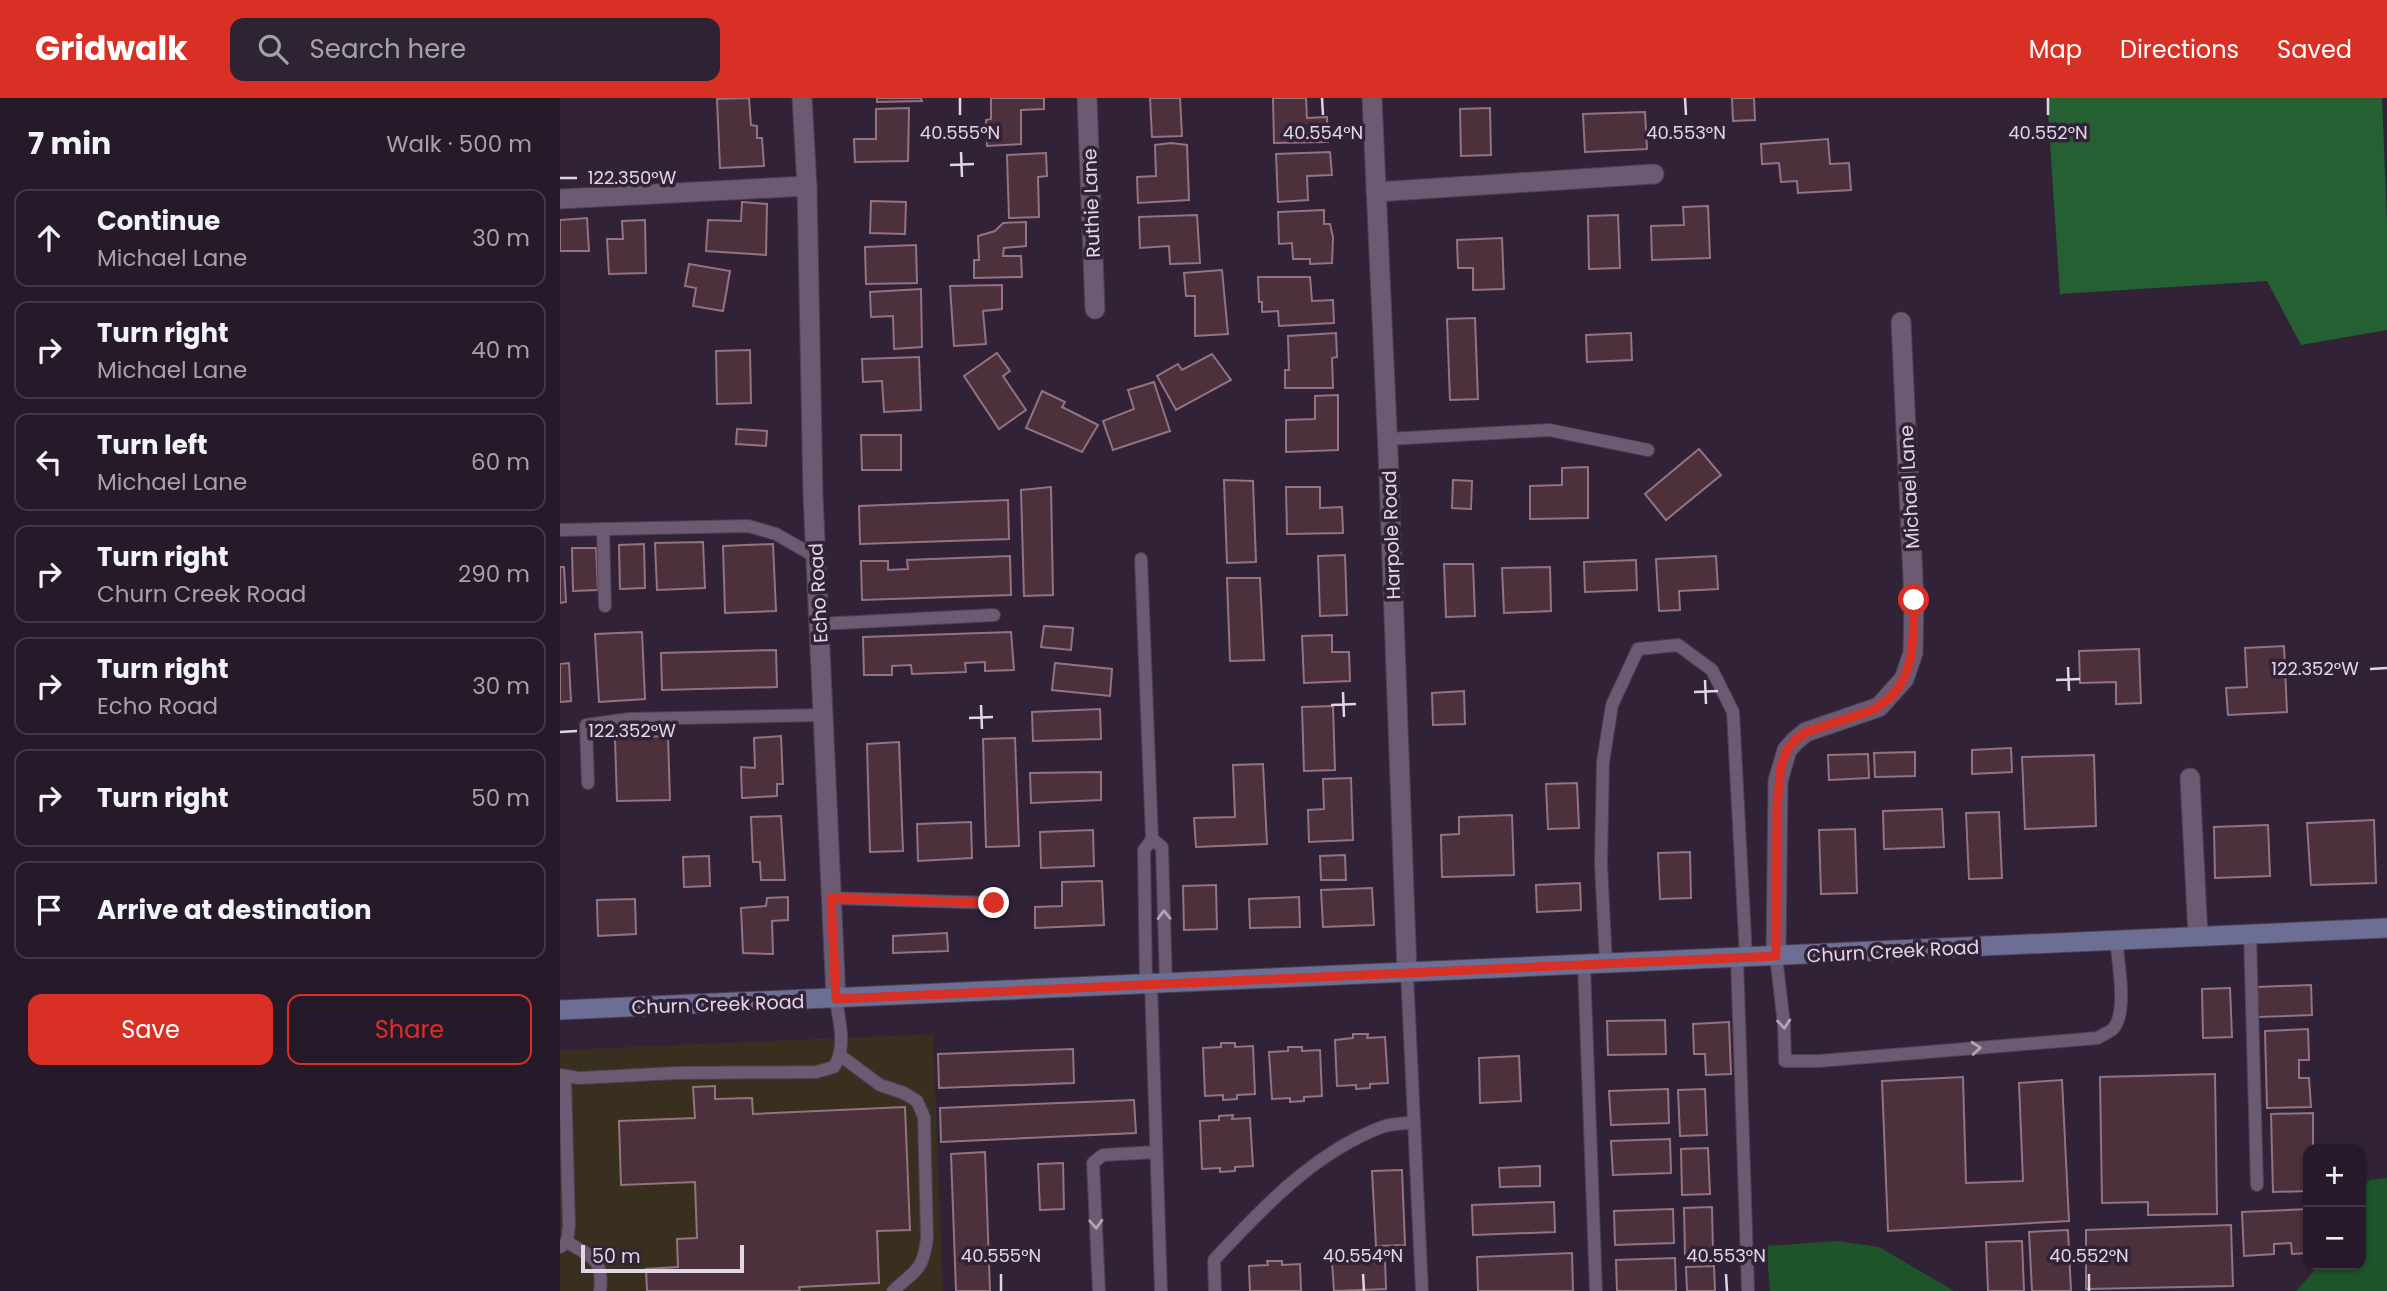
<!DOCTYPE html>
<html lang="en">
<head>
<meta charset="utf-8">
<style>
  :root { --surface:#261a2a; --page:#2e2332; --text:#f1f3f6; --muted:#a4a1a8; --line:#423847; --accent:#d93025 }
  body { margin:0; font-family:Poppins,sans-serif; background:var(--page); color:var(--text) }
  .controls { position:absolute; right:21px; bottom:21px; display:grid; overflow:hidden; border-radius:14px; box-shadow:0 2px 5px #0004 }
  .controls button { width:63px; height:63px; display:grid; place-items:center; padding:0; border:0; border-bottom:2px solid var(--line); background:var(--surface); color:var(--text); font:35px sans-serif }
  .scale { position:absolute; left:21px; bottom:18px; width:163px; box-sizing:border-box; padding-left:7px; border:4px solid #e0d6e5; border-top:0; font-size:19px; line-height:24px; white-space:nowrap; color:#e0d6e5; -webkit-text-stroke:5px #322238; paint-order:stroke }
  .stop { position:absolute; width:21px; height:21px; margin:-16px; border:5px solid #d93025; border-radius:50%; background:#fff }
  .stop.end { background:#d93025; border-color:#fff; box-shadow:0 2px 7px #0008 }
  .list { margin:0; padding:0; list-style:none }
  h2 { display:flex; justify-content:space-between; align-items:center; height:91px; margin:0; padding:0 28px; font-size:30px }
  h2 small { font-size:23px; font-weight:400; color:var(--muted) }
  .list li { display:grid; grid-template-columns:46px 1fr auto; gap:21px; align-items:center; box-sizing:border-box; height:98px; margin:0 14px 14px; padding:0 14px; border:2px solid var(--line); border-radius:14px }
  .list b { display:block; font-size:26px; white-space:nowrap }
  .list p { margin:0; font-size:23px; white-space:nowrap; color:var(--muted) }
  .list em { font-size:23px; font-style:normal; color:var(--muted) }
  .actions { display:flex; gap:14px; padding:21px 28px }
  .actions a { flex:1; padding:16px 0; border:2px solid var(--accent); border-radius:14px; text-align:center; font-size:24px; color:var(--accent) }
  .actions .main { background:var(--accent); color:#fff }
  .icon { flex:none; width:38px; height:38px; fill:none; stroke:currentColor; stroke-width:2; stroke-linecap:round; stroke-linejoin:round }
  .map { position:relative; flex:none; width:1827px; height:1193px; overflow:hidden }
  header { display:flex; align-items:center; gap:42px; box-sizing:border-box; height:98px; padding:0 35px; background:var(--accent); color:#fff }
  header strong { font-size:33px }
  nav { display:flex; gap:38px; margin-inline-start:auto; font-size:24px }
  .search { width:490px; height:63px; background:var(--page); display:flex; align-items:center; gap:18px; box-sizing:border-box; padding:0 24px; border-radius:14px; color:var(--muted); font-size:26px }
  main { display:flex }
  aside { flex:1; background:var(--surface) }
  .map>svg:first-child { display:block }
  .commercial { fill:#382f1f }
  .green { fill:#1f532a }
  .forest { fill:#246031 }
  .building { fill:#4c303b; stroke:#947380; stroke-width:2 }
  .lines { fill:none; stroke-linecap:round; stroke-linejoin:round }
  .service-casing { stroke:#4d4052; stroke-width:14 }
  .minor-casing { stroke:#4d4052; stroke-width:21 }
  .secondary-casing { stroke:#4d4052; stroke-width:21 }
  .service { stroke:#6b5a72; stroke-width:12 }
  .minor { stroke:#6b5a72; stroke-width:19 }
  .secondary { stroke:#6d6e94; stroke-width:19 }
  .oneway { stroke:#b1a4b7 }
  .route { stroke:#d93025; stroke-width:9 }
  .ticks { fill:none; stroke:#e0d6e5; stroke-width:2.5 }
  .labels { text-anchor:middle; stroke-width:7; stroke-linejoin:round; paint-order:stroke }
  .street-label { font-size:19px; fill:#e0d6e5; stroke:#322238 }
  .ticks-label { font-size:18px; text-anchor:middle; fill:#e0d6e5; stroke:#322238; stroke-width:7; stroke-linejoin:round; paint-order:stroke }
</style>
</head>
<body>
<header>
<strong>Gridwalk</strong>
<div class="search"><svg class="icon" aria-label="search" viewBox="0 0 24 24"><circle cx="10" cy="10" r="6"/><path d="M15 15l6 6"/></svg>Search here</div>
<nav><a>Map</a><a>Directions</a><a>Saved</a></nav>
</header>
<main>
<aside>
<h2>7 min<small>Walk · 500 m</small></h2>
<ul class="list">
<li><svg class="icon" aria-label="ahead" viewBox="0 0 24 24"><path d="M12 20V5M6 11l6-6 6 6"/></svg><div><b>Continue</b><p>Michael Lane</p></div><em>30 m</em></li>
<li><svg class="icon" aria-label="right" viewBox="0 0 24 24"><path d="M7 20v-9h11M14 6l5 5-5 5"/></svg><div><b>Turn right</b><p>Michael Lane</p></div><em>40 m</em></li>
<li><svg class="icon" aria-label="left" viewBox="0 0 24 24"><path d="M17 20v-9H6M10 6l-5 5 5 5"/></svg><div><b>Turn left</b><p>Michael Lane</p></div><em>60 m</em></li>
<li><svg class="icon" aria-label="right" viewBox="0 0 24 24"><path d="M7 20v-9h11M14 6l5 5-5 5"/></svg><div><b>Turn right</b><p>Churn Creek Road</p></div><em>290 m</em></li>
<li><svg class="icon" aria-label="right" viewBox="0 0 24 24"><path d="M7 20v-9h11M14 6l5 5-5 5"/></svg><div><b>Turn right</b><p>Echo Road</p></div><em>30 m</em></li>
<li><svg class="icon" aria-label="right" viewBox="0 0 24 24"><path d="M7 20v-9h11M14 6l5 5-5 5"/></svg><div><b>Turn right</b></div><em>50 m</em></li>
<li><svg class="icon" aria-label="arrive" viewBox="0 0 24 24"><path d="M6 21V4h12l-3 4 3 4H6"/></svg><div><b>Arrive at destination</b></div></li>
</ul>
<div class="actions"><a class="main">Save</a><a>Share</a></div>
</aside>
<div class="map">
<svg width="1827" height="1193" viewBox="0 0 1827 1193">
  <rect width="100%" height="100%" fill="#322238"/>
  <!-- commercial -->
  <polygon class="commercial" points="373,936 383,1193 0,1193 0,952"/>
  <!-- green -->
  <g class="green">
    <polygon points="1827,1080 1827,1193 1736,1193 1756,1171 1756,1167 1801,1167 1801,1095 1809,1082"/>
    <polygon points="1277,1143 1319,1149 1394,1193 1210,1193 1206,1148"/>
  </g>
  <!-- forest -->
  <polygon class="forest" points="1487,0 1822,0 1827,125 1827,232 1741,247 1707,183 1500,196"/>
  <!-- building -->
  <g class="building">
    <polygon points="189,0 191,27 197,28 197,40 202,40 204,68 160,70 157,1"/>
    <polygon points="317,0 361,0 362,3 317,4"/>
    <polygon points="431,0 484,0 484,11 461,12 461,46 427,48 426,22 431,21"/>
    <polygon points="590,0 620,0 622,38 592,39"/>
    <polygon points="713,0 746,0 747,20 767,19 768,44 714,45"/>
    <polygon points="1172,0 1194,0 1195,22 1173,23"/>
    <polygon points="349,10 348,63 295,64 294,41 316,41 316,11"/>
    <polygon points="930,10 931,57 901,58 900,11"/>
    <polygon points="1085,14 1087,51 1025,54 1023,16"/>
    <polygon points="1268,41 1270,66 1289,65 1291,92 1238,95 1237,83 1221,84 1219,65 1202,66 1201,46"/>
    <polygon points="611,45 627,47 629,102 578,105 577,79 596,78 595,47"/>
    <polygon points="770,54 772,77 747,78 748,102 718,104 716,56"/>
    <polygon points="486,55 487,78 478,79 479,119 449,120 447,57"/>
    <polygon points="311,103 346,104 345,136 310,135"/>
    <polygon points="182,104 207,106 206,157 146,153 148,122 181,123"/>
    <polygon points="1148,108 1150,160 1092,162 1091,128 1124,127 1123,109"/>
    <polygon points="764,112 764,126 770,126 773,139 772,165 750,166 750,161 733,161 732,145 719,146 718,114"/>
    <polygon points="637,117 640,165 610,166 609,148 580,150 579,119"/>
    <polygon points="1058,117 1060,170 1029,171 1028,118"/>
    <polygon points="27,120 29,153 0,153 0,122"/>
    <polygon points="85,122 86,175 49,176 47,141 63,141 62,123"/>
    <polygon points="466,124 466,148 444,150 443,158 461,158 462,179 414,180 414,162 419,162 418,138 435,133 443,125"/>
    <polygon points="942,140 944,191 913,192 913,170 898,170 897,142"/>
    <polygon points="356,147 357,185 306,186 305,149"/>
    <polygon points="129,166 170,173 163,213 133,208 136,190 125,188"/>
    <polygon points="662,172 668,236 635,238 635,198 626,198 624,175"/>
    <polygon points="698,179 750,179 752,203 773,202 774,225 719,228 718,213 702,214 702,204 699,204"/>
    <polygon points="442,187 442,211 423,213 426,246 394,248 390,188"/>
    <polygon points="361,191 362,249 334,251 333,218 311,219 310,194"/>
    <polygon points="915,220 918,301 890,302 887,221"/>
    <polygon points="776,235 777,259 772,260 773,290 725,290 725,272 729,272 728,238"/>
    <polygon points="1071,235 1072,262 1027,264 1026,237"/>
    <polygon points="190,252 191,305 157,306 156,253"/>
    <polygon points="437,255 450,273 443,278 466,312 439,331 404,278"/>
    <polygon points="652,256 671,282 616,312 597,278 618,266 622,272"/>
    <polygon points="359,259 361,312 324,314 322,283 303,284 302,261"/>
    <polygon points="594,284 610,333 553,352 543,323 574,311 568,292"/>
    <polygon points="482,293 505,304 502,309 538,327 522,354 466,330"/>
    <polygon points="778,297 778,352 726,354 726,322 755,321 755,298"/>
    <polygon points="177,331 207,333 206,348 176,346"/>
    <polygon points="301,337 341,337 341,372 302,372"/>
    <polygon points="1139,351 1161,377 1106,422 1085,396"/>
    <polygon points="1028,369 1028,420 970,421 970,388 1002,387 1002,370"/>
    <polygon points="664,382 693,383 696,464 667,465"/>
    <polygon points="893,382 912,383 911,411 892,410"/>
    <polygon points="491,389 493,497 464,498 461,392"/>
    <polygon points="726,389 760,389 760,410 782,409 783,435 727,436"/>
    <polygon points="448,402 449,441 300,446 299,408"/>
    <polygon points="143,444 145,490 97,492 95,445"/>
    <polygon points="84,446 85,490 60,491 59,447"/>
    <polygon points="213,446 216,513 165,515 163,448"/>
    <polygon points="12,450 36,450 38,492 13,493"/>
    <polygon points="785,457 787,517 760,518 758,458"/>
    <polygon points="450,458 451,497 302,502 301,463 328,463 328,472 348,471 347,462"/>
    <polygon points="1156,458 1158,491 1119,493 1120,512 1099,513 1096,461"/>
    <polygon points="1076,462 1077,492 1025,494 1024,464"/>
    <polygon points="884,466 913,466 915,518 886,519"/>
    <polygon points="0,469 4,469 6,504 0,505"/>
    <polygon points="990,469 991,513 944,515 942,470"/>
    <polygon points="667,480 700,480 704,562 670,563"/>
    <polygon points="484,528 513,530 511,552 481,549"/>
    <polygon points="82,534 85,601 39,604 35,536"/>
    <polygon points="451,534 454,572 425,573 425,564 405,565 406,574 352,576 351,567 332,568 332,577 304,577 303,539"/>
    <polygon points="772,537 772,554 789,554 790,583 744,585 742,538"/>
    <polygon points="1724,548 1727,614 1668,617 1666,590 1687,589 1685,550"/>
    <polygon points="1579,551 1581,605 1556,606 1556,584 1520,585 1519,553"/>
    <polygon points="216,552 217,589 102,592 101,555"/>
    <polygon points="9,565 11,603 0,604 0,566"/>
    <polygon points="495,565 552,571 550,598 492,592"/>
    <polygon points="904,593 905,626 873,627 872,595"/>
    <polygon points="773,608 775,672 744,673 742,609"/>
    <polygon points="540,611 541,641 473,643 472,614"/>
    <polygon points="108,638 110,702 57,703 55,640"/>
    <polygon points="221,638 223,686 217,686 217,698 182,700 181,669 195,670 194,640"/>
    <polygon points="455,640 459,748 426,749 423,641"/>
    <polygon points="339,644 343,753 310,754 307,646"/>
    <polygon points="1451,650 1452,674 1412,676 1412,652"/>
    <polygon points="1355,654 1355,678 1315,679 1314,655"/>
    <polygon points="1308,656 1309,680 1269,682 1268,657"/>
    <polygon points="1534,657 1536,728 1465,731 1462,659"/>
    <polygon points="703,666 707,746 636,749 634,720 675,719 673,667"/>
    <polygon points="541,674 541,702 471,705 470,675"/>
    <polygon points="791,680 793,742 749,744 748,712 764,711 763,681"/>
    <polygon points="1017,685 1019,730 988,731 986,686"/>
    <polygon points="1382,711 1384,749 1324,751 1323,713"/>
    <polygon points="1439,714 1442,780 1409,781 1406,715"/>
    <polygon points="952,717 954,777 882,779 881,737 899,736 899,719"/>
    <polygon points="221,718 225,782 201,782 200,764 193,764 191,719"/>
    <polygon points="1814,722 1816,785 1751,787 1747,725"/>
    <polygon points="411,724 412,760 358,763 357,726"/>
    <polygon points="1708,727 1710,778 1655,780 1654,729"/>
    <polygon points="1295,731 1297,795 1261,796 1259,732"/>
    <polygon points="533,732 534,768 481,770 480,734"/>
    <polygon points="1130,754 1131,800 1100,801 1098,755"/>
    <polygon points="785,757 786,782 761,782 760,758"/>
    <polygon points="149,758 150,788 124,789 123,759"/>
    <polygon points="542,783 544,827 475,830 475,809 502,808 502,784"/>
    <polygon points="1020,785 1021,812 977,814 976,787"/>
    <polygon points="656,787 657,831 624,832 623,788"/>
    <polygon points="812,790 814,827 763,829 761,792"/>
    <polygon points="228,799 228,822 212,823 213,856 183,855 181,810 206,808 207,800"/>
    <polygon points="739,799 740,829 690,830 689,801"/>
    <polygon points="75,801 76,836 38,838 37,802"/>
    <polygon points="387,835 388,853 333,855 333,838"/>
    <polygon points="1751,887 1752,917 1698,919 1697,889"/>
    <polygon points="1670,890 1672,939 1643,940 1642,891"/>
    <polygon points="1105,922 1106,956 1048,957 1047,923"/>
    <polygon points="1169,924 1171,976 1146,977 1145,956 1134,956 1133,926"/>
    <polygon points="1748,931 1749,962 1739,962 1739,980 1749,980 1751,1009 1707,1010 1705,933"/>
    <polygon points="793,936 808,936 807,940 825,939 828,985 810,986 810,990 796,991 796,987 777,988 775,942 793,940"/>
    <polygon points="661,945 675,945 675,949 693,948 695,996 677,997 677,1001 663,1002 663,997 645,998 643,950 661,949"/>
    <polygon points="728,949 742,949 742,953 760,952 762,998 744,999 744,1003 730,1004 730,1000 712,1001 709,954 728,953"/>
    <polygon points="513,951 514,985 379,990 378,956"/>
    <polygon points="959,958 961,1003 920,1005 919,960"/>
    <polygon points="1655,976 1657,1116 1588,1117 1588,1104 1542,1105 1540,979"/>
    <polygon points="1403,979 1406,1085 1463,1083 1459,985 1502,982 1509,1123 1328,1133 1322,983"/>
    <polygon points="155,988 155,1001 192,1000 193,1016 345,1009 350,1132 317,1133 319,1185 239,1189 240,1193 87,1193 86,1171 118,1169 117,1141 137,1140 135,1084 61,1087 59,1023 135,1020 133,989"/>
    <polygon points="1108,991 1109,1025 1051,1027 1049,993"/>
    <polygon points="1145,991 1147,1037 1120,1038 1118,992"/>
    <polygon points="574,1002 576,1035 381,1044 380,1010"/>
    <polygon points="1753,1015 1753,1051 1748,1051 1748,1093 1713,1094 1711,1016"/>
    <polygon points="673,1017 672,1021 690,1020 693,1068 675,1069 675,1073 660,1074 660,1070 642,1071 640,1023 659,1022 659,1018"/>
    <polygon points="1110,1041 1111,1075 1053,1077 1051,1043"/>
    <polygon points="1148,1050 1150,1096 1122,1097 1121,1051"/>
    <polygon points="425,1054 430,1193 396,1193 391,1056"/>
    <polygon points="503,1065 504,1111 480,1112 478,1066"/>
    <polygon points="980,1068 980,1088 940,1089 939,1070"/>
    <polygon points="842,1072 845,1147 816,1148 812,1073"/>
    <polygon points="994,1104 995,1134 913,1137 912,1107"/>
    <polygon points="1152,1109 1153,1156 1125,1157 1124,1110"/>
    <polygon points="1113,1111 1114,1145 1055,1147 1054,1113"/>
    <polygon points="1748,1111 1748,1155 1732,1156 1731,1145 1714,1146 1714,1156 1684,1158 1682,1114"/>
    <polygon points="1671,1127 1673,1188 1526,1191 1526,1132"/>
    <polygon points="1508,1132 1511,1193 1472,1193 1469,1134"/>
    <polygon points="1462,1143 1464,1193 1428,1193 1426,1144"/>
    <polygon points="1012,1155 1013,1193 918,1193 917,1159"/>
    <polygon points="1115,1160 1116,1193 1057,1193 1056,1162"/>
    <polygon points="825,1162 826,1191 774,1193 772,1164"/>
    <polygon points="707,1163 722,1163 722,1167 740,1166 741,1193 690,1193 689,1168 708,1167"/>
    <polygon points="1154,1168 1155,1193 1127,1193 1126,1169"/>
  </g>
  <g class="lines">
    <!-- service casing -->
    <g class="service-casing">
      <g id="service">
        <polyline points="828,341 989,332 1088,352"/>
        <polyline points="43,431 45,508"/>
        <polyline points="0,432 188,428 216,436 256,459"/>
        <polyline points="581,461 592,741"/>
        <polyline points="259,526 434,517"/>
        <polyline points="28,685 26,627 69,621 263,617"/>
        <polyline points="271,800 434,805"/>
        <polyline points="1690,836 1697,1087"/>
        <path d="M1216,858l8,69 1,36h34l279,-23c4,-3 11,-6 15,-9 15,-16 5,-68 3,-89"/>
        <polyline points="1177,860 1188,1193"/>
        <polyline points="1046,866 1041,766 1043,664 1052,607 1078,551 1118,547 1152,572 1173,614 1186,859"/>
        <polyline points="1024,867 1036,1193"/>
        <polyline points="847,875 862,1193"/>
        <polyline points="591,886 601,1193"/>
        <polyline points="586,887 584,752 592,741 602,749 606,886"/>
        <path d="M281,958l39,29 24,8 13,8 7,16 3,121c-4,34 -12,32 -34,53"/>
        <path d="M0,977l19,3 97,-5 140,-1 18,-5c13,-20 5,-45 2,-68"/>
        <path d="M7,1144c25,15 37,17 33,49"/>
        <polyline points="0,1149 7,1144 9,1128 5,980"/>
        <polyline points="539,1193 533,1065 543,1057 596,1054"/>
        <path d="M655,1193l-1,-31c48,-52 101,-108 168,-133 10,-4 22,-3 32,-5"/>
      </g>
    </g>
    <!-- minor casing -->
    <g class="minor-casing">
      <g id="minor">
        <polyline points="242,0 247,88 253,397 276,901"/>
        <polyline points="527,0 535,211"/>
        <polyline points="812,0 828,353 847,875"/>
        <polyline points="816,94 1094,76"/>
        <polyline points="0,101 247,88"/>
        <polyline points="1630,680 1638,838"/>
        <polyline points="1216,858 1218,683 1227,652 1235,643 1246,634 1319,609 1344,581 1353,555 1354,502 1341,224"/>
      </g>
    </g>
    <!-- secondary casing -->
    <g class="secondary-casing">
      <polyline id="secondary" points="0,912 1827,830"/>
    </g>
    <!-- service -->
    <use href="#service" class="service"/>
    <!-- minor -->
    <use href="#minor" class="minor"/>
    <!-- secondary -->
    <use href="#secondary" class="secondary"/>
  </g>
  <!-- one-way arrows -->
  <defs><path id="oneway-chevron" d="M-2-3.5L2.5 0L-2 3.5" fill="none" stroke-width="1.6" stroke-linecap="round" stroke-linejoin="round" transform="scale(1.75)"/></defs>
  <g class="oneway">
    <use href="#oneway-chevron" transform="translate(604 817) rotate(-92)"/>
    <use href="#oneway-chevron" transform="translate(1224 926) rotate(85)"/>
    <use href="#oneway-chevron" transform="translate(1416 950) rotate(-5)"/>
    <use href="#oneway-chevron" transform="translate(536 1126) rotate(87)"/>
  </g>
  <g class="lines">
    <!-- route -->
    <path class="route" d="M434,805l-163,-5 5,101 940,-43 1,-150 4,-41 6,-15 8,-10 11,-8 64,-21c46,-22 43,-67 44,-111"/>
  </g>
  <!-- ticks -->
  <path class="ticks" d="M400,0v17M762,0l1,17M1125,0l1,17M1488,0v17M401,54l1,25M390,67l24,-1M0,80h17M1508,569l1,24M1810,571l17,-1M1145,582l1,24M1496,582l24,-1M783,594l1,25M1134,594l24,-1M421,607l1,24M771,607l25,-1M409,620l24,-1M0,634l17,-1M441,1176v17M803,1176l1,17M1166,1176l1,17M1529,1176v17"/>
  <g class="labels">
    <!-- street labels -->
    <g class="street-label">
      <text transform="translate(531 105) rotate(-92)" y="7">Ruthie Lane</text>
      <text transform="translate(1349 389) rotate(-93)" y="7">Michael Lane</text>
      <text transform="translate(831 437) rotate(-92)" y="7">Harpole Road</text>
      <text transform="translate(258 495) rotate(-93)" y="7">Echo Road</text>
      <text transform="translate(1333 853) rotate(-3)" y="7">Churn Creek Road</text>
      <text transform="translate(158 906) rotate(-2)" y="7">Churn Creek Road</text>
    </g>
  </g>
  <g class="ticks-label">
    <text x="400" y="41">40.555°N</text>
    <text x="763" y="41">40.554°N</text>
    <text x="1126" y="41">40.553°N</text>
    <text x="1488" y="41">40.552°N</text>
    <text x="72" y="86">122.350°W</text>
    <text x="1755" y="577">122.352°W</text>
    <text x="72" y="639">122.352°W</text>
    <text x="441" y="1164">40.555°N</text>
    <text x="803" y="1164">40.554°N</text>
    <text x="1166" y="1164">40.553°N</text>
    <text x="1529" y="1164">40.552°N</text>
  </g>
</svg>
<div class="controls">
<button>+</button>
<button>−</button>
</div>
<div class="scale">50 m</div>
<div class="stop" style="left:1354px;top:502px"></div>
<div class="stop end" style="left:434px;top:805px"></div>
</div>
</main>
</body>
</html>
